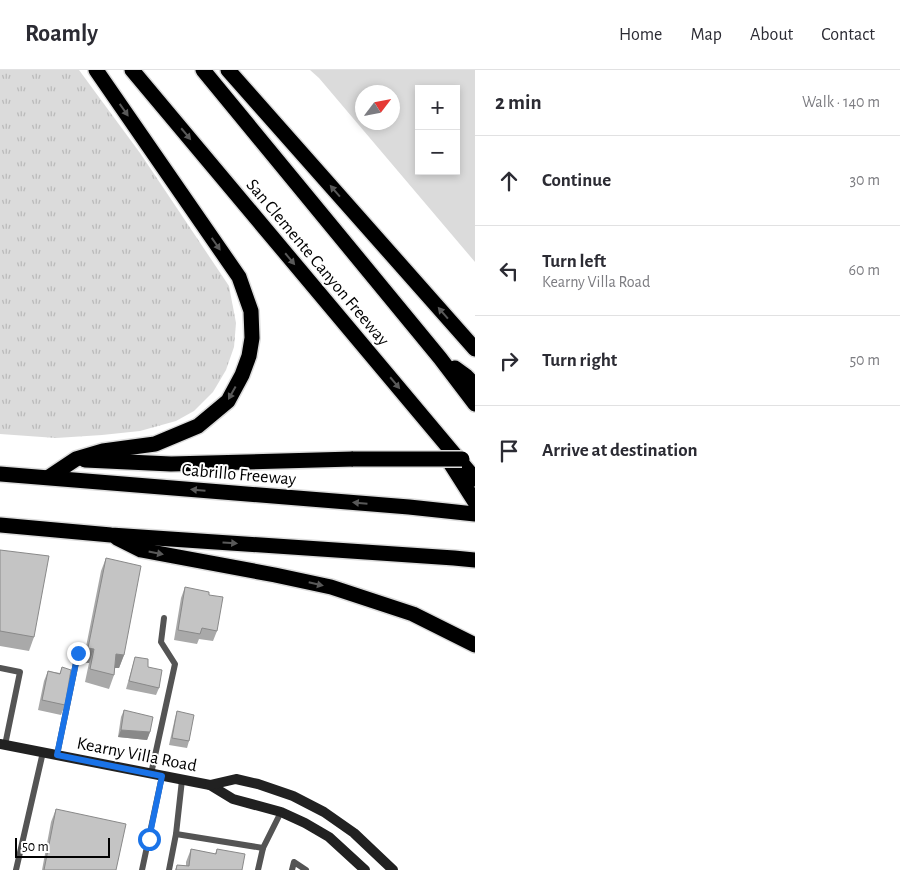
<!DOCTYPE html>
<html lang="en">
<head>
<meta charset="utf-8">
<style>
  :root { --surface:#fff; --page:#f2f2f3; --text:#2b2b33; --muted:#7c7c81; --line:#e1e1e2 }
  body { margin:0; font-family:"Alegreya Sans",sans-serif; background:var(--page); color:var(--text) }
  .controls { position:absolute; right:15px; top:15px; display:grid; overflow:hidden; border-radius:0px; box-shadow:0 2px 8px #0003 }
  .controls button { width:45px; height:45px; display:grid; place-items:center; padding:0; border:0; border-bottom:1px solid var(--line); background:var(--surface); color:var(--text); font:25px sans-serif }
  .compass { position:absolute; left:355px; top:15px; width:45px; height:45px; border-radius:50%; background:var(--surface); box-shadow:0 2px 8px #0003; rotate:58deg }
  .scale { position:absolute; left:15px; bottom:12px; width:95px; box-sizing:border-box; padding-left:5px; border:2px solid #000; border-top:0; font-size:14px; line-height:18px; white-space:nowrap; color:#000; -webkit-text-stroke:4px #fff; paint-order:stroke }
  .stop { position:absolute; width:15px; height:15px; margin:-11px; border:4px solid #1a73e8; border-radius:50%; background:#fff }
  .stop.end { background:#1a73e8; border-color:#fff; box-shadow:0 1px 5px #0008 }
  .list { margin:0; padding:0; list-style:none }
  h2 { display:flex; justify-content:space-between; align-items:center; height:65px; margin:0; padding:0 20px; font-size:21px }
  h2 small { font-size:16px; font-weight:400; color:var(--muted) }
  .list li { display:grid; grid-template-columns:32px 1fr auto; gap:15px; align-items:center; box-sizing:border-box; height:90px; padding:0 20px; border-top:1px solid var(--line) }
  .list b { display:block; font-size:19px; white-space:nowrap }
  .list p { margin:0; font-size:16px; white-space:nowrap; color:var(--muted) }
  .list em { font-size:16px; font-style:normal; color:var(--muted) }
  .icon { flex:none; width:28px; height:28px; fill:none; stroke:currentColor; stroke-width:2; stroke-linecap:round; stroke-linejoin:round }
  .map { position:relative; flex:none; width:475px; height:800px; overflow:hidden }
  header { display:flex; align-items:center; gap:30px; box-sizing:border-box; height:70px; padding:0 25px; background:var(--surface); border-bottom:1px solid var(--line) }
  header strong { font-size:24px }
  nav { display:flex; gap:28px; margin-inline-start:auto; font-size:18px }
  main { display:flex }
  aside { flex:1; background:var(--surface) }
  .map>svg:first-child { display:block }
  .grass { fill:url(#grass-tufts) }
  .green { fill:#dbdbdb; fill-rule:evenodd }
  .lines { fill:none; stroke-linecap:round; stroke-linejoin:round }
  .motorway-casing { stroke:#dbdbdb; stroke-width:18 }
  .service { stroke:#545454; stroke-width:6 }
  .secondary { stroke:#212121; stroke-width:10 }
  .motorway { stroke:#000; stroke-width:15 }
  .motorway-bridge-casing { stroke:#dbdbdb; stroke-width:18; stroke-linecap:butt }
  .motorway-bridge { stroke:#000; stroke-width:15 }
  .wall { fill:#a9a9a9 }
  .shaded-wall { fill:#898989 }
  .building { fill:#c4c4c4; stroke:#898989 }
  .oneway { fill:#595959 }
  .route { stroke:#1a73e8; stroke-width:6 }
  .labels { text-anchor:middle; stroke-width:4; stroke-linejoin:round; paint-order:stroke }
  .street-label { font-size:18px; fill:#000; stroke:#fff }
</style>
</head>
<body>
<header>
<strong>Roamly</strong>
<nav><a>Home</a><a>Map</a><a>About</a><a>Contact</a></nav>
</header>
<main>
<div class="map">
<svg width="475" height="800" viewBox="0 0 475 800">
  <defs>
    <pattern id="grass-tufts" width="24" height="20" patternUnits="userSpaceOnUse" patternTransform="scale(1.25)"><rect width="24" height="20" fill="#dbdbdb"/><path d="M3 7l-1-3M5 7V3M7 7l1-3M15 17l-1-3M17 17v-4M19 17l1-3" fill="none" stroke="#bababa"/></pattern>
  </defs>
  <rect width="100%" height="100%" fill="#fff"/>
  <!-- grass -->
  <polygon class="grass" points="0,0 79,0 140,83 229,216 236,253 234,277 226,300 213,322 194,341 176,351 140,361 102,365 56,368 0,364"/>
  <!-- green -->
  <path class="green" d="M310,0h165v192l-156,-184zM419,19h37v82h-37zM362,22h30v30h-30z"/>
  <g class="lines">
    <!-- motorway casing -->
    <g class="motorway-casing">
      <g id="motorway">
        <polyline points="132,0 475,409"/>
        <polyline points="203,0 440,288 475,334"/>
        <polyline points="228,0 475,279"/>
        <polyline points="455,298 466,306 475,315"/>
        <polyline points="447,388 475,432"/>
        <polyline points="85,390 171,394 353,389"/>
        <polyline points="0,404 409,437 475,444"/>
        <polyline points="49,407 76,389 103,381 155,374 198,356 228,331 242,305 249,286 252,268 251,241 239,207 96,0"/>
        <polyline points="0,455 111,465 454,488 475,490"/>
        <polyline points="117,468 141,480 275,505 331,517 413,544 475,575"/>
      </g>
    </g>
    <!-- service -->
    <g class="service">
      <polyline points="0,598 20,602 5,675"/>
      <polyline points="57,685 78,583"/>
      <polyline points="151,704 175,594 161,572 164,548"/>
      <polyline points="176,764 263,778"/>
      <polyline points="16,800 43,682"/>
      <polyline points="142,800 162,706"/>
      <polyline points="169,800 176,764 182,710"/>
      <polyline points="258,800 263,778 281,742"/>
      <polyline points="292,800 294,792 306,800"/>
    </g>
    <!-- secondary -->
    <g class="secondary">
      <polyline points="0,674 210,715 233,729 281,742 305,753 329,767 365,800"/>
      <polyline points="210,715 236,709 258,714 293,726 324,742 354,763 393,800"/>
    </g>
    <!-- motorway -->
    <use href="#motorway" class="motorway"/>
    <!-- motorway-bridge casing -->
    <g class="motorway-bridge-casing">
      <polyline id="motorway-bridge" points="353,389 462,389"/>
    </g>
    <!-- motorway-bridge -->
    <use href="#motorway-bridge" class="motorway-bridge"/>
  </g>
  <!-- wall -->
  <g class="wall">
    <polygon points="0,480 34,567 29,581 0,576"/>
    <polygon points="106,488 124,585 119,598 115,598 114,605 109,619 85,612 89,593 83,592 101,501"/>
    <polygon points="185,517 217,561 213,571 199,569 197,574 174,570 181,528"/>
    <polygon points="135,587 148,597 159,618 156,625 126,619"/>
    <polygon points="62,597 65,635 61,645 38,640 44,611 48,601 60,603"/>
    <polygon points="124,640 150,662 147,670 118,667 121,647"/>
    <polygon points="177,641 189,671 187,678 169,675 175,648"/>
    <polygon points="56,739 116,800 42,800 51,752"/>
    <polygon points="191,779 215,784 217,779 242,800 175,800 177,795 186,796 186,792"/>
  </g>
  <!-- shaded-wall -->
  <g class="shaded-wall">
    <polygon points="88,578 94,579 89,593 83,592"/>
    <polygon points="116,584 124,585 119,598 111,598"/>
    <polygon points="121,660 150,662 147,670 118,667"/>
  </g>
  <!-- building -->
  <g class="building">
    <polygon points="0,480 49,486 34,567 0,561"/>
    <polygon points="106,488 141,496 124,585 116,584 114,605 90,599 94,579 88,578"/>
    <polygon points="185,517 209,522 209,525 223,527 217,561 202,558 200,564 178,560"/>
    <polygon points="135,587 148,589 148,597 162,600 159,618 129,611"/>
    <polygon points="62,597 71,600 65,635 42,630 48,601 60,604"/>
    <polygon points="124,640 153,647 150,662 121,660"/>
    <polygon points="177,641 194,645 189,671 172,668"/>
    <polygon points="56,739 126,754 116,800 44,800"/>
    <polygon points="191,779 216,784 217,779 245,784 242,800 176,800 177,795 189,796"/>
  </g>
  <!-- one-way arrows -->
  <defs><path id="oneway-solid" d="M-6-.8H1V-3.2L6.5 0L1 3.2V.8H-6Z" transform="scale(1.25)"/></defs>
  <g class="oneway">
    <use href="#oneway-solid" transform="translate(124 40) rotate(55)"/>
    <use href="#oneway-solid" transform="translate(186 64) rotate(50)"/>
    <use href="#oneway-solid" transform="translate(335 121) rotate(-131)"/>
    <use href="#oneway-solid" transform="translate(216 174) rotate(55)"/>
    <use href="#oneway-solid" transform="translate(290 189) rotate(50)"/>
    <use href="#oneway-solid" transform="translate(443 243) rotate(-131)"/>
    <use href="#oneway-solid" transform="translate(395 313) rotate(50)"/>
    <use href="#oneway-solid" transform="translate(232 323) rotate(119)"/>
    <use href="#oneway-solid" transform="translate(198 420) rotate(-175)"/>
    <use href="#oneway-solid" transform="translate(360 433) rotate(-175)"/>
    <use href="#oneway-solid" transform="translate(230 473) rotate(4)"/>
    <use href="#oneway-solid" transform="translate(156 483) rotate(11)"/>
    <use href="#oneway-solid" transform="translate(316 514) rotate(13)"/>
  </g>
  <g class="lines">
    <!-- route -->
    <polyline class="route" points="78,583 57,685 162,706 149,769"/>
  </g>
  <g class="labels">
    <!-- street labels -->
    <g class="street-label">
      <text transform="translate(318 192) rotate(50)" y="6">San Clemente Canyon Freeway</text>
      <text transform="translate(239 404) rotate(5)" y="6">Cabrillo Freeway</text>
      <text transform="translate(137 684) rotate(11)" y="6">Kearny Villa Road</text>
    </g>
  </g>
</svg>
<div class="controls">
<button>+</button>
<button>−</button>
</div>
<svg class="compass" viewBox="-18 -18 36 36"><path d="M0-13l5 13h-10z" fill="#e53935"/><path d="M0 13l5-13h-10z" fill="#7c7c81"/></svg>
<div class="scale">50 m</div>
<div class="stop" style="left:149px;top:769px"></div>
<div class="stop end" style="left:78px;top:583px"></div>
</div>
<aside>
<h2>2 min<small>Walk · 140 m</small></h2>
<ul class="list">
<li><svg class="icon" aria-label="ahead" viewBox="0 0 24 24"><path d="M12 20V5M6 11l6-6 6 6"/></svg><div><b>Continue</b></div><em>30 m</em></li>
<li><svg class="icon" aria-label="left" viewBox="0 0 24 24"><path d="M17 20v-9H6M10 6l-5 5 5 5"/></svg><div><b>Turn left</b><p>Kearny Villa Road</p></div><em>60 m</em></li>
<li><svg class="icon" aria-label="right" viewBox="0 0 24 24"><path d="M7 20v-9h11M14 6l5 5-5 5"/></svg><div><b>Turn right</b></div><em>50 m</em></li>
<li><svg class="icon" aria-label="arrive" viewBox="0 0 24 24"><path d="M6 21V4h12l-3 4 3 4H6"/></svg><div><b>Arrive at destination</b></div></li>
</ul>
</aside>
</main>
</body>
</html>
